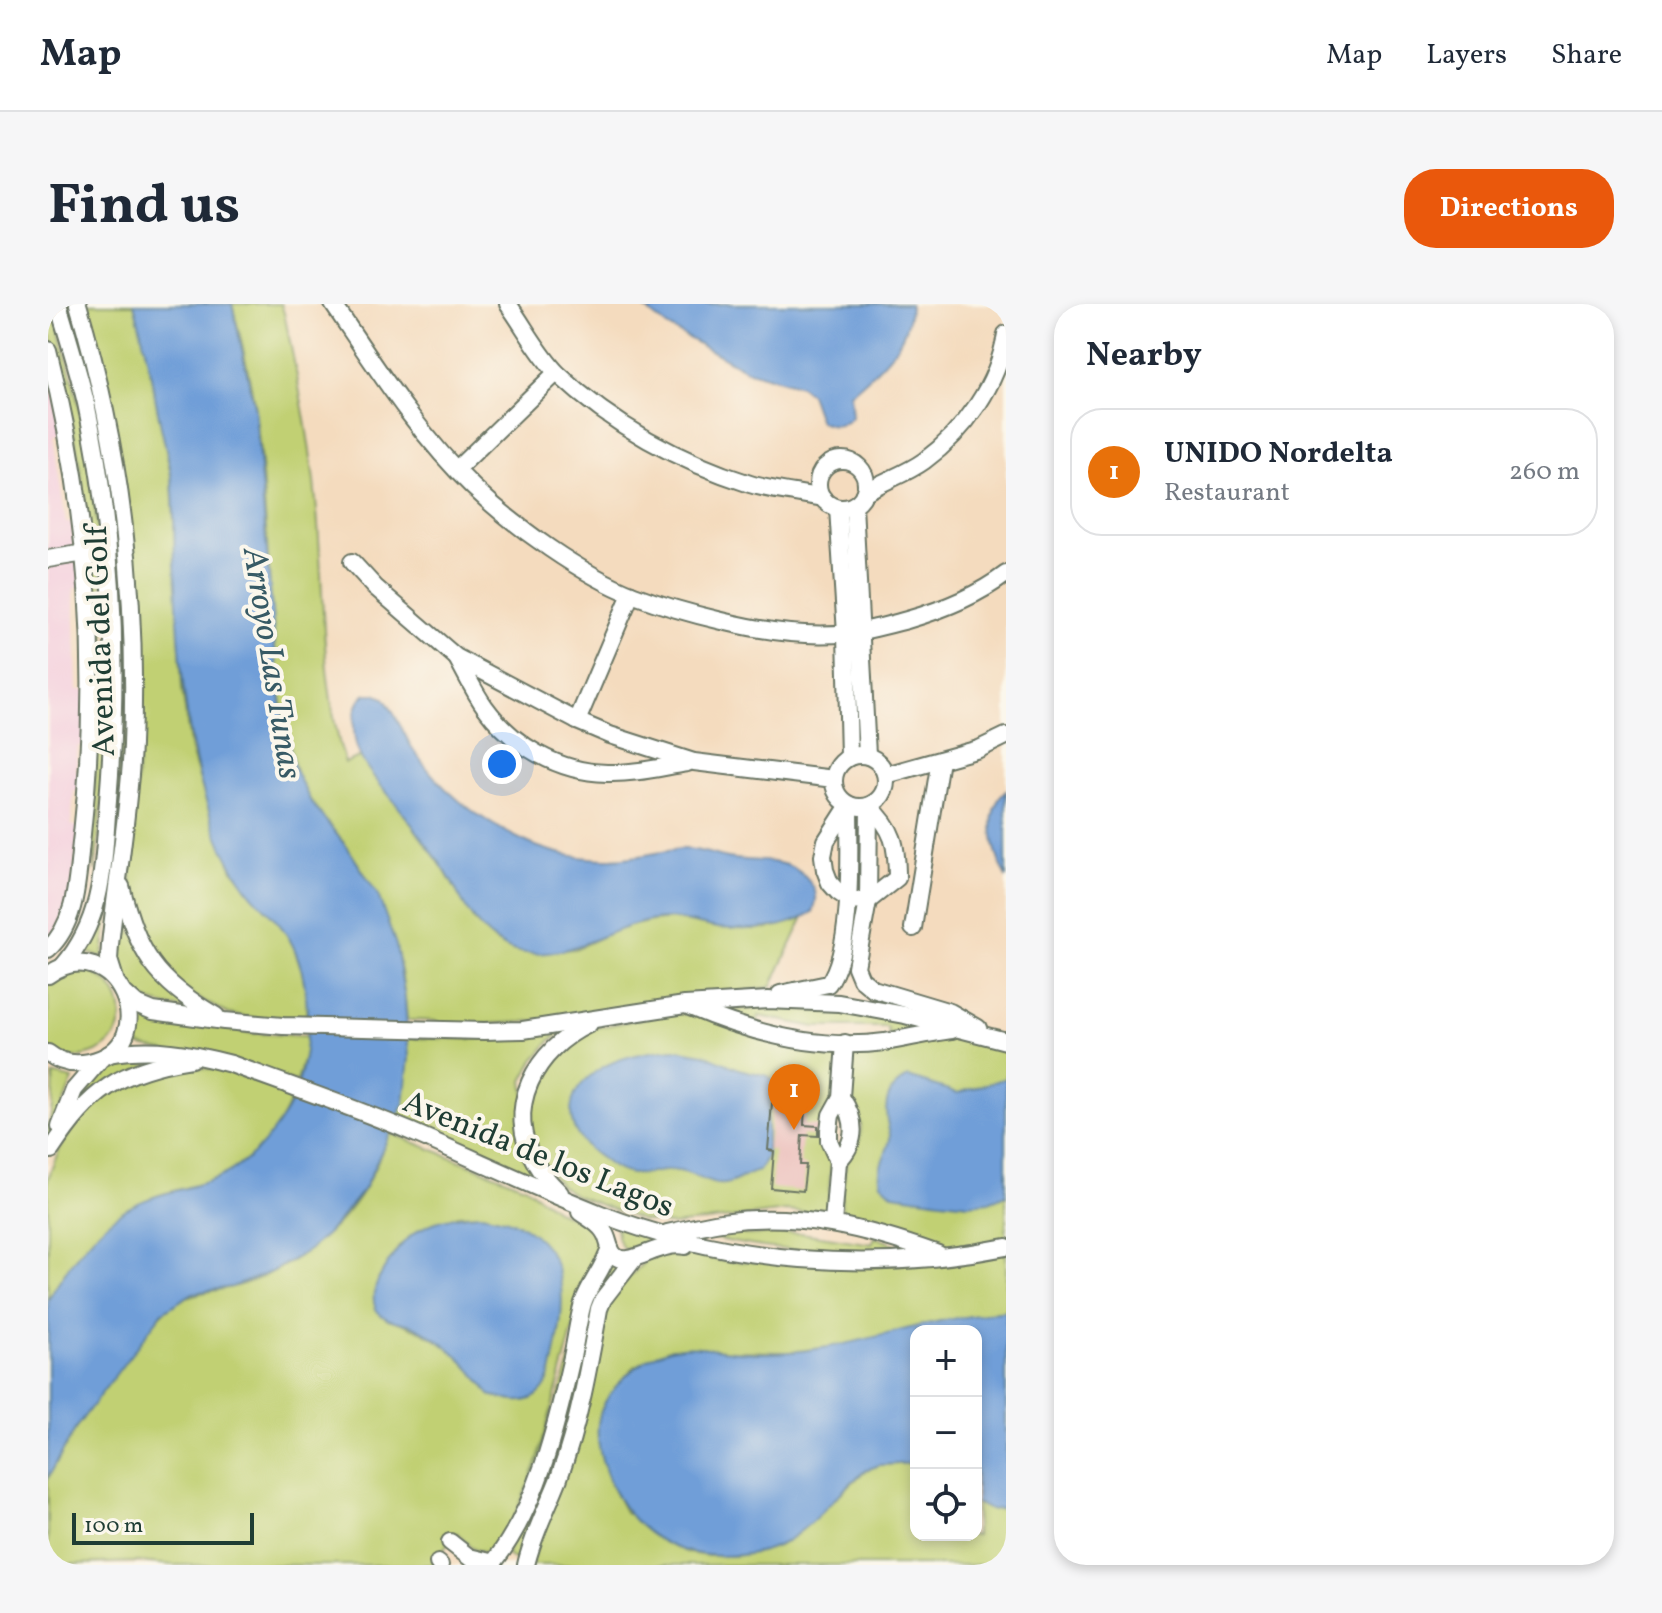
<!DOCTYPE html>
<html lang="en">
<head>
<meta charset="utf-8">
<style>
  :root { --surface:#fff; --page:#f6f6f7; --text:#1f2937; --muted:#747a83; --line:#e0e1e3; --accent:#ea580c }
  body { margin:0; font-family:Vollkorn,serif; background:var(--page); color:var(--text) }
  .controls { position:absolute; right:24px; bottom:24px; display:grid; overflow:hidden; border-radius:16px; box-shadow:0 4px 12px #0003 }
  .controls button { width:72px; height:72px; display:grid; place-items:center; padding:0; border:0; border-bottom:2px solid var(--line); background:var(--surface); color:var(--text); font:40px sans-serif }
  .scale { position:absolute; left:24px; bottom:20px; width:182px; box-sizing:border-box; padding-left:8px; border:4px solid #1f3d34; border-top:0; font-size:22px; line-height:28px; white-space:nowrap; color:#1f3d34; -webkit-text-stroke:6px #fbf7ec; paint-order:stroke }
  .you { position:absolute; left:454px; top:460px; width:28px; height:28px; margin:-20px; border:6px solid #fff; border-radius:50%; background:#1a73e8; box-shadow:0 0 0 12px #1a73e833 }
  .badge { display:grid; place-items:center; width:52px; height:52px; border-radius:50%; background:var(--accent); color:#fff; font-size:26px; font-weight:700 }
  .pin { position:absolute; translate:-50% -66px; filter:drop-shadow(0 2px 4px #0008) }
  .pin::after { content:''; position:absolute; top:42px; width:28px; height:24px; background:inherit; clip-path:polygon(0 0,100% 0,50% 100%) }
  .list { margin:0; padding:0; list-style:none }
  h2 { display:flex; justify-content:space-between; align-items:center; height:104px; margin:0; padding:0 32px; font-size:34px }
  h2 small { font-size:26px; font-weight:400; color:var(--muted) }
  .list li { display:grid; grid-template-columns:52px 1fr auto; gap:24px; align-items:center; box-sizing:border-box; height:128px; margin:0 16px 16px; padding:0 16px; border:2px solid var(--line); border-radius:32px }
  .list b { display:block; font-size:30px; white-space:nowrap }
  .list p { margin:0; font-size:26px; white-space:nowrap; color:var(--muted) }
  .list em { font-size:26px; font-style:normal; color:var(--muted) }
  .icon { flex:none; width:44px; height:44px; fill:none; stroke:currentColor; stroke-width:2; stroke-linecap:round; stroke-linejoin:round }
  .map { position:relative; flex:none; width:958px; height:1261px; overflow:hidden; border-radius:32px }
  header { display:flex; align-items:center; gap:48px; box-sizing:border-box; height:112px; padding:0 40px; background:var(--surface); border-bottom:2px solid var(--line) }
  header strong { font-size:38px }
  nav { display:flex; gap:44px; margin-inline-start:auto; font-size:28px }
  .intro { display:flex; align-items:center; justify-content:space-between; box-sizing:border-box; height:192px; padding:0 48px }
  h1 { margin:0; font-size:56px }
  .button { padding:20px 36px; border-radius:32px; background:var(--accent); color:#fff; font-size:28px; font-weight:700 }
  main { display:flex; gap:48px; padding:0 48px }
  aside { flex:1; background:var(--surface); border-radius:32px; box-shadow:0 4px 12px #0003 }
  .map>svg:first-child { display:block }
  .built { fill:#f4cfdd }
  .green { fill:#c1d073; stroke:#708654; stroke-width:2; fill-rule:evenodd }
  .water { fill:#709ed8; stroke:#486e86; stroke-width:2 }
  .building { fill:#e9b5b3 }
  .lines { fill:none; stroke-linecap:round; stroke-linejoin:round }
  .minor-casing { stroke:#6a7464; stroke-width:20 }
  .minor { stroke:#fff; stroke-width:16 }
  .labels { text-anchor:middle; stroke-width:8; stroke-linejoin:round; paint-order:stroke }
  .street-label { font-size:32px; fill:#1f3d34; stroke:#fbf7ec }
  .water-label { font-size:34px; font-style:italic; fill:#375a65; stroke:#fbf7ec }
</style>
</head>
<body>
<header>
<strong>Map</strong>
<nav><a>Map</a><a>Layers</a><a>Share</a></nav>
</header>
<div class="intro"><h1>Find us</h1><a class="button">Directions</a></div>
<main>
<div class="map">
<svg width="958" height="1261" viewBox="0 0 958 1261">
  <rect width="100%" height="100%" fill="#fbf7ec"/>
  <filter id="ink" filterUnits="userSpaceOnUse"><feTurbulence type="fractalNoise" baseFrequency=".0125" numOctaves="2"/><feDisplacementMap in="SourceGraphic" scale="16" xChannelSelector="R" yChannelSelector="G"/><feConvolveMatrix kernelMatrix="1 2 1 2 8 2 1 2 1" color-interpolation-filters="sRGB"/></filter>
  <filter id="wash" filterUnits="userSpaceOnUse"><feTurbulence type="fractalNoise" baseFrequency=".006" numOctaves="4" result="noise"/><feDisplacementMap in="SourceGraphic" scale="32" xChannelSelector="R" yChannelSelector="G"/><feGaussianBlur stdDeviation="1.8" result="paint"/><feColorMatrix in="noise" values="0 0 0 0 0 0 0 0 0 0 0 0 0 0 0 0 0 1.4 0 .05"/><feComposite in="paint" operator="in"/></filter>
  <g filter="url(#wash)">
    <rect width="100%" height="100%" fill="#f4dbbe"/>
    <!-- built -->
    <polygon class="built" points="4,81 15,131 5,133 18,219 28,218 35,283 26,284 29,386 38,386 39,442 30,442 28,468 37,468 35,487 26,487 23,521 32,523 22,596 0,639 0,82"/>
    <!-- green -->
    <g class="green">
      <path d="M0,0h4c9,33 19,67 26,100 31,154 35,312 17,467l-3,-43 6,-101v-66l-16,-182 -13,-74 -21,-81z"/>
      <polygon points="18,0 25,0 51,100 74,255 78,328 79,451 55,653 36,648 49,627 56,606 72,450 72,367"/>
      <polygon points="37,0 86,0 97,40 124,177 134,386 143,447 162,510 185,566 233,620 245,641 254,667 259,696 258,714 236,713 235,718 180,710 148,693 133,682 108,652 94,627 87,608 83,588 83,553 91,440 92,342"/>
      <path d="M184,0h49l3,9c13,63 26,124 32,188 9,87 3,178 29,262l17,-7 81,112 31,53 22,21 21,10 58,-3 46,-21 31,-7 21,-2 46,9 48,1 36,-10 -32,68 -248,35 -86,4v-5l-30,-1c-4,-65 -20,-116 -57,-169 -20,-28 -48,-52 -56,-86 -29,-116 -22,-237 -39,-355 -5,-35 -14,-72 -23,-106z"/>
      <path d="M74,605l9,20 64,81c-76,-7 -83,-29 -73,-101z"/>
      <path d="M15,668c9,0 24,-3 32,2 39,21 35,74 -12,82 -4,1 -8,3 -12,2 -7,0 -17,-8 -23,-11v-66z"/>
      <polygon points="718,704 810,710 883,723 841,731 839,723 767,723 711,712 709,720 665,706"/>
      <polygon points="91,709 200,729 258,732 258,745 249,778 84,740"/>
      <polygon points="622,709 648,711 784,743 791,751 780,903 767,909 738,907 626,921 593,916 527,891 512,881 491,856 483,827 482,798 493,766 537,726"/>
      <polygon points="512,725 515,729 504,735 486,756 475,777 488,874 348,816 360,734 428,735"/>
      <polygon points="908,730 958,744 958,934 922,941 895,942 801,914 794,905 793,897 798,859 812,834 813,821 802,791 805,752 808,747"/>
      <path d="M91,753l19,1 -84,54c1,-11 5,-15 11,-23 16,-20 29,-28 54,-32z"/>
      <path d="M140,763l37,3 67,25c-13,39 -49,77 -89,88 -24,7 -47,10 -70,23 -36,21 -65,57 -85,94v-121l10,-27 24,-38 19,-16 41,-22z"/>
      <path d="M8,771l17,4 -25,63c0,-23 8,-43 5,-66z"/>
      <path d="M342,829l134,53 35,26 37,15 11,22 -33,76 -37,138 -29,70 -13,16 -11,4 -11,-4 -16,-16 -24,30 1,2h-261l-35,-3 -90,3v-87l29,-52 74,-100c29,-35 41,-30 81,-39 51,-12 105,-53 132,-98 10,-17 17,-37 26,-56zM433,910l24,5 -14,176c-29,-41 -57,-64 -106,-77l-7,-38 22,-35 57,-30z"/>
      <path d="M568,922l47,15c-23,9 -46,21 -47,-15z"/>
      <path d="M695,923l1,8 57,-2 71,11 3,-7 40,15c-71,3 -149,1 -218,-18z"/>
      <polygon points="626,947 674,957 705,958 958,949 958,1007 893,1017 798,1041 741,1048 684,1047 652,1043 623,1044 587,1062 565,1086 553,1152 563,1181 577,1208 639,1249 661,1252 685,1252 730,1242 749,1230 818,1166 832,1161 868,1159 868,1231 928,1231 928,1199 942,1205 958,1204 958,1261 483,1261 563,992 599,955"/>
      <polygon points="566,956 574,958 510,1146 467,1256 459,1251 540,1003"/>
    </g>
    <!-- water -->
    <g class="water">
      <path d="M86,0h98l23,106 20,237 8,71 12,52 16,32 38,48 29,45 18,50 9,54 4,59 -5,45 -40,86 -36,44 -19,17 -38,22 -39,15 -39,6 -30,19 -86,114 -29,52v-178c14,-27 44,-67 68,-84 30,-23 67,-24 101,-38 29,-12 53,-40 69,-66 25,-43 29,-126 5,-170 -9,-18 -24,-31 -38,-46 -21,-25 -35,-55 -44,-85 -26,-81 -30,-161 -34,-245 -1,-28 0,-57 -3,-85 -2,-20 -8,-39 -12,-59 -8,-40 -15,-79 -26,-118z"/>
      <path d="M591,0h271c-1,41 -31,65 -60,90l2,23c-10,11 -19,10 -32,5l-10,-28 -10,-8 -54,-16 -78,-43z"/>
      <path d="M318,390h9l9,4c11,15 18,32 27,48 28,45 72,77 120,98 23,10 53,15 78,15 24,0 47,-7 72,-10 17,-1 31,6 47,9 32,6 62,-4 83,26 7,9 6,17 2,28 -27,18 -62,19 -94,16 -16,-2 -32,-8 -48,-9 -54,-1 -97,44 -152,33 -17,-4 -34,-18 -44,-31 -13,-15 -20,-36 -31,-52 -16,-24 -33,-46 -51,-69 -12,-15 -28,-31 -35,-49 -6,-17 -7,-46 8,-57z"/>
      <path d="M958,487v87c-12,-25 -24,-66 0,-87z"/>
      <path d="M627,745l29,5 35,15 29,7 5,5 -6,36v39l-8,15c-13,2 -21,11 -34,13 -17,2 -30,-11 -47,-13 -18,-3 -37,8 -55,1 -7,-2 -15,-8 -21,-13 -40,-26 -43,-66 1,-92 22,-12 47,-16 72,-18z"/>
      <path d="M860,773l50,16 48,-15v117l-17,7 -20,2 -28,-3 -48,-7 -12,-11c-5,-17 6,-28 9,-44 1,-6 -1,-7 -2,-13 -5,-22 -1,-38 20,-49z"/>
      <path d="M433,910c15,3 34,6 47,16 41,28 37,77 28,119 -3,17 -6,41 -23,49 -14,7 -29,1 -43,-3 -20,-30 -43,-53 -76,-69 -13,-5 -31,-4 -38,-17 -9,-18 10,-43 19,-56 21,-30 52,-37 86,-39z"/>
      <path d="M958,1007v197l-16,2 -14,-7v-172h-60v132l-36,2 -14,5c-30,23 -53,58 -87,75 -18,9 -40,11 -59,11 -56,-1 -95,-32 -114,-84 -5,-14 -10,-32 -8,-48 3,-32 42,-66 72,-75 19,-6 41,0 60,2 20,2 42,3 61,1 51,-4 99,-20 149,-31 22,-4 44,-7 66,-10z"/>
    </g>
    <g id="blocks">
      <!-- building -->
      <polygon class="building" points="737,768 750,769 750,774 754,775 752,803 757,803 756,821 770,822 770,832 754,831 752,861 758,861 755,887 723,884 726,847 720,846 724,799 727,799 729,773 737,774"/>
    </g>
  </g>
  <g filter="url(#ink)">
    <use href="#blocks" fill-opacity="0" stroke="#6a7464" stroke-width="2"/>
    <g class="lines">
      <!-- minor casing -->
      <g class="minor-casing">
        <g id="minor">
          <path d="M10,0c10,33 20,66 28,99 28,130 33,266 22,398 -5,61 -3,116 -45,165"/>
          <path d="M30,0c43,146 60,288 54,441 -3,67 -15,133 -22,200l-1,15 6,19"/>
          <path d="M285,0c43,63 85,130 140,183 41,39 109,88 161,108 29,11 58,19 88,26 41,10 84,17 126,12 20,-2 40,-8 59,-13 35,-10 70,-24 99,-46"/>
          <path d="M460,0c16,22 31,51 50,70 54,51 122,88 192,110 24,7 49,9 73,14"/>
          <path d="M0,46c41,159 52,322 34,484 -5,38 -3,87 -34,115"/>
          <circle cx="794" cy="180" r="24"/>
          <polyline points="409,165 508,69"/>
          <path d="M816,189c19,-12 42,-19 60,-32 41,-30 74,-77 82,-127"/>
          <polyline points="806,201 819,451"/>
          <polyline points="790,204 798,330 801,453"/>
          <polyline points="0,255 37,249"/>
          <polyline points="304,258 327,283 408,353 529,417 562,431 646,458 786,475"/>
          <path d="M409,354c9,16 17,34 28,49 28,39 74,65 122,66 27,1 54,-6 80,-10"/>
          <polyline points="529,417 583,290"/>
          <circle cx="812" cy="477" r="26"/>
          <polyline points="838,471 931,445 958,432"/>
          <path d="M801,501l-23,36 -3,15 2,14 5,13 8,9 12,8 18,1 29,-23c0,-33 -3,-49 -28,-72"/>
          <polyline points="821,502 820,597 808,663 813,675 825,685 902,708 930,724"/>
          <path d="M73,582c17,67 34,95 95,130"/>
          <polyline points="865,624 892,456"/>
          <path d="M0,671c67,-48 120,70 41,87 -15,3 -29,1 -41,-9"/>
          <polyline points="77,690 88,700 105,707 176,717 235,722 436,727 475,726 637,701 720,696 791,699 857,711 958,737"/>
          <path d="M732,690l48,-10c26,-34 21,-135 21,-179"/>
          <path d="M642,703c61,26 128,44 195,35 22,-4 45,-9 67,-12"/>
          <path d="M61,750c42,-8 81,-1 122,10 60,22 121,43 181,68 63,27 125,57 189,82 126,49 272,60 405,33"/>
          <path d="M793,793c15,22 17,45 -3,64l-9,-20v-11l2,-15 10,-18 4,-54"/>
          <polyline points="12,822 26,786 51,757"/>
          <path d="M3,846c40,-60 68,-80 140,-91"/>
          <path d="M512,889c-9,-9 -18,-18 -24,-29 -34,-56 0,-115 53,-140"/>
          <path d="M532,908c8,6 19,11 24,20 5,7 4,16 10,23 15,15 45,-15 71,-9"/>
          <polyline points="785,919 790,857"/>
          <path d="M619,929c18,-4 36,-8 54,-11 76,-11 146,6 217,32"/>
          <polyline points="402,1238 421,1253 442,1258"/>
          <path d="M446,1258c44,-57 62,-135 78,-205 4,-18 6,-37 11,-54 7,-20 21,-35 27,-55"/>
          <polyline points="390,1259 392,1261"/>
          <path d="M478,1261c7,-31 22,-58 33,-87 20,-55 30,-112 40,-169l4,-10 30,-39"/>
        </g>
      </g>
      <!-- minor -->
      <use href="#minor" class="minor"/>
    </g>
  </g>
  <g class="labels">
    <!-- street labels -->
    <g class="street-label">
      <text transform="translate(51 337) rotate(-92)" y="11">Avenida del Golf</text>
      <text transform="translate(491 849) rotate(22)" y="11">Avenida de los Lagos</text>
    </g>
    <!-- water labels -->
    <g class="water-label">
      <text transform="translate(226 359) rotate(81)" y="12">Arroyo Las Tunas</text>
    </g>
  </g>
</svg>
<div class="controls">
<button>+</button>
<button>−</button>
<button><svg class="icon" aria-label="locate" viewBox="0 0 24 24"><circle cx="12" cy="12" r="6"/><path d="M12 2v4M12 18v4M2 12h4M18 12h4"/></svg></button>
</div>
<div class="scale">100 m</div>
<div class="you"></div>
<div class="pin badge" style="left:746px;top:826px;background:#e8710a">1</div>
</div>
<aside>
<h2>Nearby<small></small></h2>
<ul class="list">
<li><span class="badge" style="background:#e8710a">1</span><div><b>UNIDO Nordelta</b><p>Restaurant</p></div><em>260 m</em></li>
</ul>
</aside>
</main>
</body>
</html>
